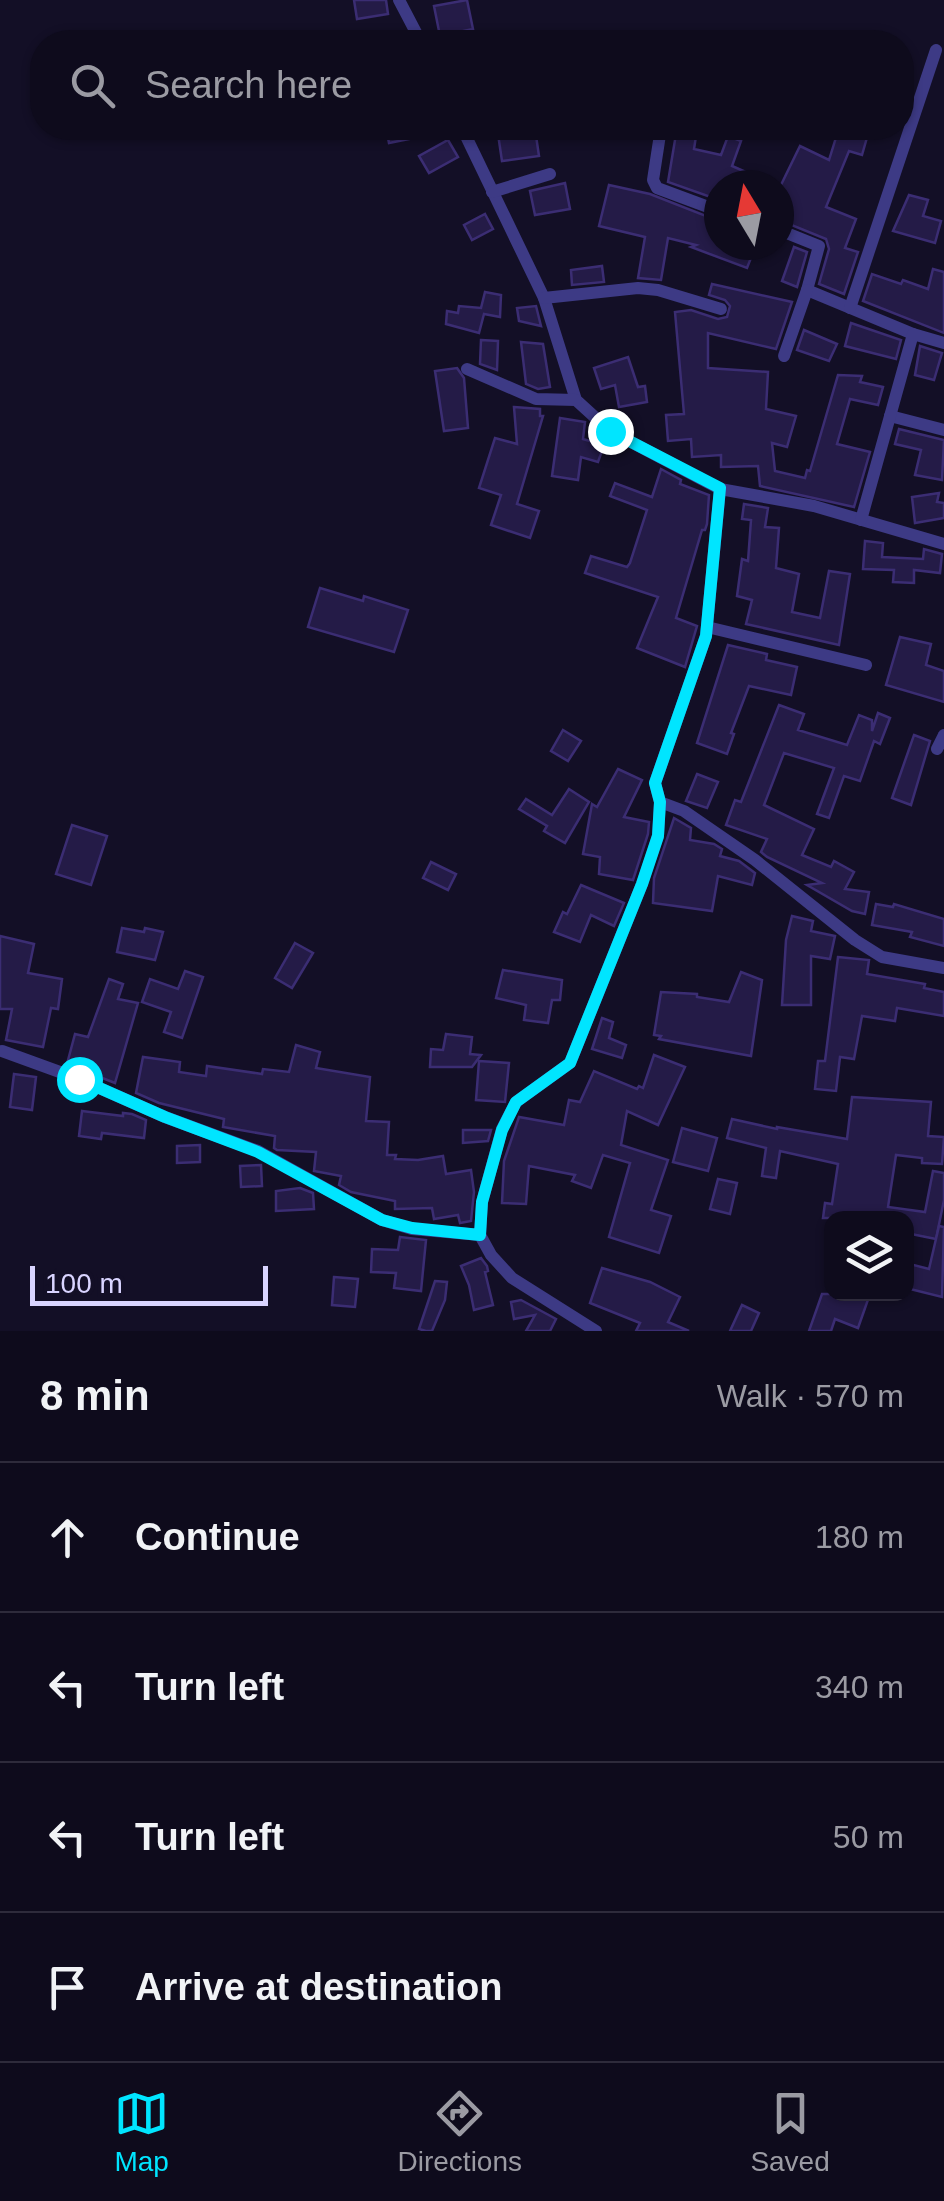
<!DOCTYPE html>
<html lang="en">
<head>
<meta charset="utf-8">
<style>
  :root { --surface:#0e0b1c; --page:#1c1929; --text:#f1f3f6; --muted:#9b9ba3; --line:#2e2b3b; --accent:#00e5ff }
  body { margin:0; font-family:Arial,sans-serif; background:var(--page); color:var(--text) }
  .controls { position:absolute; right:30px; bottom:30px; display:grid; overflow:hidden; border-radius:20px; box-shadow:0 2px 8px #0004 }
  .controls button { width:90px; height:90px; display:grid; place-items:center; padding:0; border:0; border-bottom:2px solid var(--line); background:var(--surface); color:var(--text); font:50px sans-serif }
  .compass { position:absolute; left:704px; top:170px; width:90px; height:90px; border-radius:50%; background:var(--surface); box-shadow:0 2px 8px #0004; rotate:350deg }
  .scale { position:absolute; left:30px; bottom:25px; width:238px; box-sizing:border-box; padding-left:10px; border:5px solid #d9d4ff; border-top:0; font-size:28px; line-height:35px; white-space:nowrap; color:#d9d4ff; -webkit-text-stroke:8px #130f26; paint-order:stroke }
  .stop { position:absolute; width:30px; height:30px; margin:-22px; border:8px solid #00e5ff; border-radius:50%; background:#fff }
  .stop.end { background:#00e5ff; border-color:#fff; box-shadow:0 2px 10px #0008 }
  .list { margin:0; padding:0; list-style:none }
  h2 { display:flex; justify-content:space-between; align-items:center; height:130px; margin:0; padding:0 40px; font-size:42px }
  h2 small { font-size:32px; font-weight:400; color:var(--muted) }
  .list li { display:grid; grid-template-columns:65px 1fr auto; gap:30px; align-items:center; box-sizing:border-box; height:150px; padding:0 40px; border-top:2px solid var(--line) }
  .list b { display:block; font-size:38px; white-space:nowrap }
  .list em { font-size:32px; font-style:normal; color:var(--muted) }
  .icon { flex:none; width:55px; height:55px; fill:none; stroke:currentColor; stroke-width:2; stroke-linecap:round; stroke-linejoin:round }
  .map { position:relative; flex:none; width:944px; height:1331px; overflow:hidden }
  .search { position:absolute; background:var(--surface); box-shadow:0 2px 8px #0004; left:30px; right:30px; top:30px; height:110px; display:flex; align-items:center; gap:25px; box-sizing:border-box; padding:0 35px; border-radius:40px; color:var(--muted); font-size:38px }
  .sheet { height:730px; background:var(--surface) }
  nav { display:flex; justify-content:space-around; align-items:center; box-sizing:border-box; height:140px; border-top:2px solid var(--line); background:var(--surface); font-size:28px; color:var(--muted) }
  nav a { display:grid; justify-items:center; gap:5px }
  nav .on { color:var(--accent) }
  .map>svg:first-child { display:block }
  .building { fill:#241b47; stroke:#3b2d73; stroke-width:2.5 }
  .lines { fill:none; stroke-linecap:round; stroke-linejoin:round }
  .minor { stroke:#3d3a85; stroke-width:12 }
  .route { stroke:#00e5ff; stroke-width:12 }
</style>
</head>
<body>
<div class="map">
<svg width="944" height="1331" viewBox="0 0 944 1331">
  <rect width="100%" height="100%" fill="#130f26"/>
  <!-- building -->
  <g class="building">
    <polygon points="354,0 386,0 388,14 357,19"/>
    <polygon points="467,0 473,29 440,36 434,6"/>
    <polygon points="386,128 433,128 434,134 389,143"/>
    <polygon points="677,128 697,130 694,149 721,155 728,136 741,141 732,166 776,185 719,185 719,200 668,182"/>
    <polygon points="839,128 868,134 862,155 849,151 826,207 856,219 845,248 858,252 844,294 819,284 829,249 826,239 779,220 779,189 800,146 829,160"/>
    <polygon points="535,129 539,156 502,161 498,134"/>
    <polygon points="448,140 458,157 429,173 419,156"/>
    <polygon points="565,183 570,209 535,215 530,191"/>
    <polygon points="609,185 650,194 719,221 719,245 756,245 747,268 691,247 696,245 668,238 661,280 638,278 645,237 599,226"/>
    <polygon points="909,195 928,200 923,216 941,221 935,243 893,231"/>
    <polygon points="485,214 493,229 472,240 464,225"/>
    <polygon points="794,247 807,252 797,287 782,281"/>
    <polygon points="602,266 604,282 572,285 571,270"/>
    <polygon points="933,269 944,272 944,333 863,301 872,274 901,284 903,280 928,289"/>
    <polygon points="712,284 792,302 776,349 708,333 708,368 768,372 766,409 796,416 787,447 772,443 775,471 805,478 807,470 810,471 838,375 862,376 860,382 883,387 878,405 850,399 837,444 870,452 854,507 760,486 758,466 721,467 721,455 692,457 691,439 668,441 666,415 684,414 675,312 691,310 718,319 727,317 730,306 725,300 709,295"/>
    <polygon points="485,292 501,295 500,317 484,314 479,333 446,324 447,311 458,313 459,306 481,308"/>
    <polygon points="536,306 541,326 519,321 517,308"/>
    <polygon points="851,323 901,340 896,359 845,346"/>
    <polygon points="804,330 837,344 829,361 797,350"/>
    <polygon points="481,340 498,341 497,370 480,364"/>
    <polygon points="521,342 543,344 550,387 538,389 526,384"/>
    <polygon points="920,346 942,353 934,380 915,375"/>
    <polygon points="628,357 638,387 645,386 647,402 619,407 615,385 601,389 594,368"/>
    <polygon points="457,368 464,378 468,428 444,431 435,371"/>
    <polygon points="514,407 540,409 540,416 543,416 517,504 539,511 530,538 491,525 501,495 479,488 495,438 517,444"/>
    <polygon points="560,418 585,422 583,439 604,445 598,462 581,457 578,480 552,476"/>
    <polygon points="899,429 944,440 942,480 915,475 921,450 895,444"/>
    <polygon points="661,469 681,480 680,484 709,495 707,524 705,530 702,530 676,618 697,626 685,667 637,648 658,597 585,573 591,556 627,567 630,563 647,510 610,496 615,483 652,497"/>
    <polygon points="939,493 937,502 944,503 944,518 915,523 912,497"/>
    <polygon points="744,504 768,508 765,527 779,528 776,568 799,574 792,612 820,618 829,571 850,574 839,645 746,624 752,600 737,596 742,559 748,561 751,520 742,519"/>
    <polygon points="865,541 883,543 882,557 923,559 924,549 942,554 940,573 914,570 914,583 893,582 894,570 863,569"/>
    <polygon points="320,588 363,601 364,596 408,610 394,652 308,627"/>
    <polygon points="900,637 931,644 926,665 944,671 944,702 886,685"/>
    <polygon points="728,645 767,654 766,660 797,667 791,695 749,686 731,733 734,734 727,754 697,743"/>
    <polygon points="779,705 804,714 798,730 847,745 859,715 872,720 872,731 878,713 890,718 880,744 874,741 860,781 844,776 829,818 817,814 834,768 784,753 764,805 814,829 802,855 831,867 834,861 854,872 845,889 869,892 865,914 852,911 807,885 822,883 767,857 761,852 767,839 726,825 735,800 741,802"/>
    <polygon points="563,730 581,741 568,761 551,751"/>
    <polygon points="914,735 930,741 911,805 892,798"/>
    <polygon points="618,769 642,780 624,817 649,822 648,834 633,880 599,874 600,857 583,854 592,804 597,807"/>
    <polygon points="697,774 718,782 707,808 686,801"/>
    <polygon points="569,789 589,802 565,843 544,831 547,826 519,809 526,799 552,815"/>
    <polygon points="674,818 691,828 690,840 714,844 722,849 720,856 739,861 755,873 752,885 718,876 712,911 653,903 654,878"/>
    <polygon points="72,825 107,836 91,885 56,874"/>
    <polygon points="431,862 456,874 448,890 423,878"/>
    <polygon points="581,885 624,903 614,926 591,915 580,942 554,932 563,912 567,914"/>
    <polygon points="876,904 893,907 894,904 944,919 944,946 910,937 912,932 872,925"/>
    <polygon points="792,916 813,921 811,931 835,936 830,959 811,956 811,1005 782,1005 786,940"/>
    <polygon points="122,928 144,932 145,928 163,932 155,960 117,952"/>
    <polygon points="0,936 34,944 28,973 62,979 58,1009 51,1008 43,1047 6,1040 12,1009 0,1009"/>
    <polygon points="295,943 313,953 292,988 275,978"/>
    <polygon points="838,957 869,960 867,974 925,984 924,988 944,992 944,1016 897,1008 895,1021 862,1016 854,1059 840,1057 836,1091 815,1089 818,1061 825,1061"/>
    <polygon points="503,970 562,980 560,1000 552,1000 548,1023 524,1020 526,1005 496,998"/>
    <polygon points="185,971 203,977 182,1038 164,1032 171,1012 142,1002 150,979 178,989"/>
    <polygon points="741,972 762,980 751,1056 659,1039 661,1036 654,1035 661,992 697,994 697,997 729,1002"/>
    <polygon points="109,979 123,984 118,999 138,1003 115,1083 67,1064 75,1034 88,1037"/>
    <polygon points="602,1018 613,1022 609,1038 626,1045 622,1058 592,1049"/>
    <polygon points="446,1034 472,1037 470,1054 481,1055 472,1067 430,1067 431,1049 443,1050"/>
    <polygon points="296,1045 320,1052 316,1068 370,1077 366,1121 389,1122 387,1155 396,1155 395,1159 418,1160 443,1156 446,1174 471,1170 474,1192 471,1221 460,1223 458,1215 434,1219 432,1208 395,1209 395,1201 351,1192 339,1185 341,1176 314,1171 316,1152 277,1150 274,1148 275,1136 223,1127 224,1119 159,1103 136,1093 143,1057 180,1062 179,1072 206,1076 207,1066 262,1074 263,1069 289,1072"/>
    <polygon points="654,1055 685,1067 658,1125 627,1111 621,1145 668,1160 651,1210 671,1216 659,1253 609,1237 630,1163 603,1155 591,1188 572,1181 575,1175 529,1166 526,1204 502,1203 504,1161 519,1117 564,1125 569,1100 580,1102 594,1071 637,1089 639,1086 643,1088"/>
    <polygon points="479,1061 509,1063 505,1102 476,1100"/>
    <polygon points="14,1074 36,1077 32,1110 10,1107"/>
    <polygon points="852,1097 931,1102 928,1136 944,1137 942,1164 922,1163 922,1158 896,1155 888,1207 925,1212 933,1171 944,1173 944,1200 936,1239 906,1233 906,1218 823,1218 825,1203 832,1204 838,1164 780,1151 776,1178 762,1176 766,1148 727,1138 732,1119 777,1129 777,1127 847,1139"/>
    <polygon points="82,1111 123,1116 123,1113 132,1114 146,1120 144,1138 102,1133 101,1139 79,1136"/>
    <polygon points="682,1128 717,1138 708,1171 673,1162"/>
    <polygon points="463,1130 491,1130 488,1141 463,1143"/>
    <polygon points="200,1145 200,1162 177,1163 177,1146"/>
    <polygon points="261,1165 262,1186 241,1187 240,1166"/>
    <polygon points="718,1179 737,1183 730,1214 710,1209"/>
    <polygon points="300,1188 313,1193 314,1209 276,1211 276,1191"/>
    <polygon points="939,1226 944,1227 942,1297 906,1288 906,1263 929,1269"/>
    <polygon points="400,1237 426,1240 421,1291 394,1288 396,1273 371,1272 372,1249 398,1250"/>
    <polygon points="481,1258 487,1266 488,1271 485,1272 493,1305 474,1310 469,1285 461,1266"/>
    <polygon points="602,1268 650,1282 680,1297 668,1322 689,1331 636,1331 640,1323 590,1303"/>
    <polygon points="334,1277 358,1279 355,1307 332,1305"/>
    <polygon points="435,1281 447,1282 445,1300 432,1331 426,1331 419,1329"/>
    <polygon points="822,1294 870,1294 858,1328 835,1319 831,1331 809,1331"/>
    <polygon points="521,1300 556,1319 550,1331 526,1331 535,1315 514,1319 511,1302"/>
    <polygon points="742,1305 759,1313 751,1331 730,1331"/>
  </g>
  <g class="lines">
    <!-- minor -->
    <g class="minor">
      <polyline points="399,0 421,42"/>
      <polyline points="462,128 544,298 576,400 610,431 720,489 706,636 655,783 660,802 684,811 755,860 855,940 882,957 944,968"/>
      <polyline points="661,128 653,180 657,188 719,211"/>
      <polyline points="492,192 550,174"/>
      <polyline points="779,230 819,246 807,290 913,334"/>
      <polyline points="544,298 638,288 658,290 721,309"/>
      <polyline points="850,308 936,50"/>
      <polyline points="784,356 807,290"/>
      <polyline points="467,369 536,399 576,400"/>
      <polyline points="890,416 944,430"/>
      <polyline points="720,489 814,506 944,544"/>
      <polyline points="861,520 913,334 944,343"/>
      <polyline points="707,627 866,665"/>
      <polyline points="937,749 944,735"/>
      <polyline points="2,1051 79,1079 165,1117 258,1151 382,1220 412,1229 480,1235"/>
      <polyline points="596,1331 512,1278 491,1255 480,1235 482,1202 502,1129 516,1102 570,1063 642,884 658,836 660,802"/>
    </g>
  </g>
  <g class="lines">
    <!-- route -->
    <polyline class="route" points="79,1079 165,1117 258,1152 382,1220 412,1228 480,1235 482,1202 502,1130 516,1102 570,1063 642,884 658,836 660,802 655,783 706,636 720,488 610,431"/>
  </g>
</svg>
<div class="controls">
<button><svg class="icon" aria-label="layers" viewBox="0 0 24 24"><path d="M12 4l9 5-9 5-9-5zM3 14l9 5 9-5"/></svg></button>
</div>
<svg class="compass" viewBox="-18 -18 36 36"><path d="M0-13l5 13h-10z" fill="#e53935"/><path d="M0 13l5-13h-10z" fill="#9b9ba3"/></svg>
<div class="scale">100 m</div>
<div class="stop" style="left:79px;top:1079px"></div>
<div class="stop end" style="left:610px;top:431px"></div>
<div class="search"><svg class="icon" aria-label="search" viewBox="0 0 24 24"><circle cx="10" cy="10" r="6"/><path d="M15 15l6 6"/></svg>Search here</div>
</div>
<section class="sheet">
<h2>8 min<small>Walk · 570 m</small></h2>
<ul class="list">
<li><svg class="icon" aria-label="ahead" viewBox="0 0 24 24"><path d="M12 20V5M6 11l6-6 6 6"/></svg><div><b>Continue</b></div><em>180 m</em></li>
<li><svg class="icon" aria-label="left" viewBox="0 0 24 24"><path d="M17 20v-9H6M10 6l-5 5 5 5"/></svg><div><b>Turn left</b></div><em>340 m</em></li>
<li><svg class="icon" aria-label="left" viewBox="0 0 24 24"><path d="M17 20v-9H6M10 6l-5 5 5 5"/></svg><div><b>Turn left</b></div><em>50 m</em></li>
<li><svg class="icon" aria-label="arrive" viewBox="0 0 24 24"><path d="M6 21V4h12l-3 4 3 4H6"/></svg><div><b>Arrive at destination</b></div></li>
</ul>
</section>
<nav>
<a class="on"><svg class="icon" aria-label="map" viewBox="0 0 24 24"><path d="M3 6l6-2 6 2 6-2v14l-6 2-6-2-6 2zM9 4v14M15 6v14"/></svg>Map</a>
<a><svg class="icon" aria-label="directions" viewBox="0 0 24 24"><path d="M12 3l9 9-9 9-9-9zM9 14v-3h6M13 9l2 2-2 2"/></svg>Directions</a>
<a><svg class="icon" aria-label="saved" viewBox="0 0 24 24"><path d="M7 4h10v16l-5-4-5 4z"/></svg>Saved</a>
</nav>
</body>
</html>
